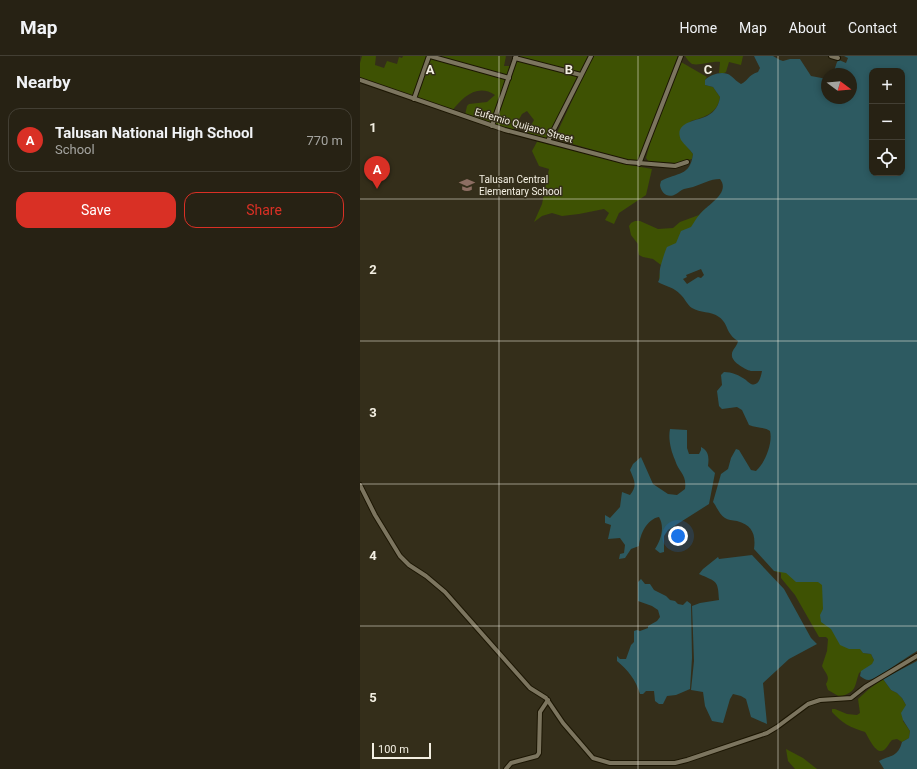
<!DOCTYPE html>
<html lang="en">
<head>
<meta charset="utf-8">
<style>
  :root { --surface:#272214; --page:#332f22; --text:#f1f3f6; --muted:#a4a4a0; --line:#433f34; --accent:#d93025 }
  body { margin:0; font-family:Roboto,sans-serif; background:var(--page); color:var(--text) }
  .controls { position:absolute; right:12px; top:12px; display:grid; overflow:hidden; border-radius:8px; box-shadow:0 2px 6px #0003 }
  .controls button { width:36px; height:36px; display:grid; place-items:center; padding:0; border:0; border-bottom:1px solid var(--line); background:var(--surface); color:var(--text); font:20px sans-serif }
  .compass { position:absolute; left:461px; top:12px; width:36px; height:36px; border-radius:50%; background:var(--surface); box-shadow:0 2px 6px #0003; rotate:106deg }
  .scale { position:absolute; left:12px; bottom:10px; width:59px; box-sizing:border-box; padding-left:4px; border:2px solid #f3efe2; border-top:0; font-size:11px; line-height:14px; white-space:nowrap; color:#f3efe2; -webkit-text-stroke:3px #342e1a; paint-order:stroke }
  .you { position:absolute; left:318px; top:480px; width:14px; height:14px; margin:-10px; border:3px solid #fff; border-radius:50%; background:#1a73e8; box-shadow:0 0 0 6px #1a73e833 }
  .badge { display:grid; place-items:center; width:26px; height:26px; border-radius:50%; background:var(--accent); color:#fff; font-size:13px; font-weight:700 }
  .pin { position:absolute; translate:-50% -33px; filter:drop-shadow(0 1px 2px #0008) }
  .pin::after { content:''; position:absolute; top:21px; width:14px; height:12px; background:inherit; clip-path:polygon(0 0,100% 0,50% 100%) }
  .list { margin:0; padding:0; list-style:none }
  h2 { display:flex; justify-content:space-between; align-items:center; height:52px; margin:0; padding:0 16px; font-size:17px }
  h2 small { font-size:13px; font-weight:400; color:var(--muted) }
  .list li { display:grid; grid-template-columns:26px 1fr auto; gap:12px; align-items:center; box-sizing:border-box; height:64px; margin:0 8px 8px; padding:0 8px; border:1px solid var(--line); border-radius:12px }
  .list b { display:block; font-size:15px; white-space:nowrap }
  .list p { margin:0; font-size:13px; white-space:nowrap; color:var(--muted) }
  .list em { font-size:13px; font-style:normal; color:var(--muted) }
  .actions { display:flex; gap:8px; padding:12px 16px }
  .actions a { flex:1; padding:9px 0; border:1px solid var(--accent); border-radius:12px; text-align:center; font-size:14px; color:var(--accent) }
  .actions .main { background:var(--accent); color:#fff }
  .icon { flex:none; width:22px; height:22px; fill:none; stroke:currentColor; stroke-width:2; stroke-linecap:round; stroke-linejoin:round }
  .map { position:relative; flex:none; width:557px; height:713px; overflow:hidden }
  header { display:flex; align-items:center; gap:24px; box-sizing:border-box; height:56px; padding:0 20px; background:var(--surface); border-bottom:1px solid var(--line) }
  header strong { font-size:19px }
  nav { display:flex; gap:22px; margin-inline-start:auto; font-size:14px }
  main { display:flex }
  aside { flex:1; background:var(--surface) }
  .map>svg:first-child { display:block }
  .green { fill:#3e5203 }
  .water { fill:#2d5a61; fill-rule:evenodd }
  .pier { fill:#342e1a }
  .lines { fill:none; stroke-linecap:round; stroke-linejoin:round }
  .minor-casing { stroke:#1c1603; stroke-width:6 }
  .minor { stroke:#7c755f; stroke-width:4 }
  .grid { fill:none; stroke:#f3efe2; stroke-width:1; stroke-opacity:0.55 }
  .labels { text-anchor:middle; stroke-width:3; stroke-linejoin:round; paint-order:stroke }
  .street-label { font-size:10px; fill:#f3efe2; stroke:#342e1a }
  .poi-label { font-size:10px; fill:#f3efe2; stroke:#342e1a; text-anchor:start }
  .grid-label { font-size:13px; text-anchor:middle; font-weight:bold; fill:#f3efe2; stroke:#342e1a; stroke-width:3; stroke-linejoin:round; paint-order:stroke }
</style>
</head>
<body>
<header>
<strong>Map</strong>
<nav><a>Home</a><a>Map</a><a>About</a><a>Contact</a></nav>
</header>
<main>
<aside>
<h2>Nearby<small></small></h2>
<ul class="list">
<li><span class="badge">A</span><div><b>Talusan National High School</b><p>School</p></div><em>770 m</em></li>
</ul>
<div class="actions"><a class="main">Save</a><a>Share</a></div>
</aside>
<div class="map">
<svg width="557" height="713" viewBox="0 0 557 713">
  <rect width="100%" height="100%" fill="#342e1a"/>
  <!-- green -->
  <g class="green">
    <polygon points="2,0 16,0 15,9 24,12 27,5 37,8 39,1 42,2 43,0 67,0 53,41 0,23 0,7"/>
    <polygon points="76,0 146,0 144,10 152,10 148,20 146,20"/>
    <polygon points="158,0 229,0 220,17 158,1"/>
    <polygon points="233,0 318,0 280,100 277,104 272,105 195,83 195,81"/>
    <path d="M325,0h58l-2,9 -12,-3 -3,10 -2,1h-5l1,-11c-8,-1 -21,4 -28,2 -3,-2 -5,-5 -7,-8z"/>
    <path d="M70,3h2l74,19 -15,45 -26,-8 2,-9 2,-2 18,-2 8,-7c-18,-12 -33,3 -43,16l-36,-13z"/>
    <polygon points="160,4 194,13 217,21 188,83 167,77 174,64 167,55 162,58 153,74 136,69 135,66 157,5"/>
    <path d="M321,6l26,15 -2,3v5l8,2 7,10c-2,16 -15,20 -29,24l-10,18 12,15 -1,5 -15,4 -28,-1 -3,-4 8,-30 2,-1z"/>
    <polygon points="178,84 270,109 292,113 286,139 259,157 254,168 245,164 249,157 244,153 219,158 202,160 192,157 182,160 174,166 182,148 189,113 179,110 172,95"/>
    <polygon points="346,152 357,155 323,177 299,223 301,209 293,203 283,201 279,199 278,195 278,188 271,179 269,170 271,167 275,165 280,165 298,173 313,172 320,166 339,159"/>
    <path d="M424,458l79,139 8,1 3,6 -1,4 -14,9c-5,15 -2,18 -19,24l-12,-7 -2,-6c5,-8 -1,-11 -4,-18l5,-15 1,-12 -2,-2h-7l-24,-42 -14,-17v-5l-7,-2z"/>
    <path d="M523,623l8,11 6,3 5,5 4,7 -3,16 7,10 -1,7 -7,4 -5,-3 -5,1c-3,3 -5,8 -8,10 -8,6 -16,-14 -19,-18 -15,-5 -22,-8 -33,-20v-3h3l12,5 10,1 3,-2 -2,-14 11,-10z"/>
    <polygon points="426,693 443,702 457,713 435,713 428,705"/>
  </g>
  <!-- water -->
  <g class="water">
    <path d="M394,0h19l7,4 3,1 7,-2h10l11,17 16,3v19h24v-24h-18l4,-12 2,-2 7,3 2,-5 -4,-2h73v595c-9,5 -40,28 -48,29 -4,0 -6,-2 -9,-4l1,-5 11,-7 2,-4 -3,-6 -8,-1 -3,-4h-11l-9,-4 -9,-16 -10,-7 -1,-7 3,-6 -1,-24 -4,-3h-22l-10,-9 -12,-2 -20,-22c2,-15 -2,-24 -17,-28 -5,-1 -9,-1 -12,-3 -6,-4 -8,-11 -12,-16l8,-28 7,-5 3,-11 5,-9 3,1 12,20 5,1c9,-8 17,-28 14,-40 -5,-4 -14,-3 -21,-6l-7,-15 -5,-3 -15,2 -3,-3 -2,-15 5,-6 -1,-10 3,-3c8,0 15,3 22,8 1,1 3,3 5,4 8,3 10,-8 11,-13 -3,0 -7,0 -10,0 -5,0 -20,-9 -20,-15 -1,-6 5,-9 6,-15 -13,-8 -9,-17 -19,-24 -8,-6 -19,-4 -27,-9 -5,-3 -7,-10 -12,-14 -5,-6 -15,-8 -22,-12 3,-5 1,-8 2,-13 1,-5 5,-18 7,-22l9,-4 5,-12 10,-4c3,-4 5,-9 9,-13 7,-9 31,-21 20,-35 -10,0 -18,5 -27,8 -3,1 -6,1 -9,2 -3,1 -6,4 -8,5 -8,5 -15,-1 -16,-9l1,-4c16,-9 29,-4 32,-27 -3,-5 -9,-9 -12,-14 -8,-18 16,-19 26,-24 8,-4 12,-11 13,-19l-7,-10 -8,-2v-5c6,-6 19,-10 26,-4 4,3 6,6 10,8 7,-3 7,-9 17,-12l2,-4zM512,15h30v102h-30z"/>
    <path d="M310,373l17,1v18l2,6h10l2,-4v-3c8,4 8,11 7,19l7,7 -6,31 -41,26 -4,6v16l-4,1 -5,-4c6,-9 10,-22 4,-32 -12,2 -19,17 -20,29l-8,3 -6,9 -6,1 1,-5 4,-1 1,-8 -5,-7 -12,1 3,-14 -6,-2v-8l5,3 10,-11 2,-15 8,3c8,-10 4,-15 0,-25l3,-6 8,-7 12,27 15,10 9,1 8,-6c2,-15 -6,-16 -10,-29 -4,-9 -7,-21 -5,-31z"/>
    <path d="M392,499l32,34 27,49 6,6 -28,15 -26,24 4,41 -16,-7 -5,-18 -5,-3 -8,-2 -3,5 -7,24 -11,-2 -7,-15 -2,-14 -12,-2 3,-29 -2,-55 8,-3 19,-3c-1,-20 -2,-18 -20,-26l4,-5 15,-12 1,2z"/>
    <path d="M281,523l4,5h5l4,6 12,6 4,4 5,1 3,3 5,1 4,-4 4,3 1,54 -2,31 -14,6 -9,1 -4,8h-4l-4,-3 -1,-10h-8l-3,3h-3c-4,-14 -12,-24 -23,-33v-5l3,3h6l5,-14 3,-3v-11l3,-1 3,1 8,-3v-2l9,-5 3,-4 -2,-7 -6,-4 -14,-5v-19z"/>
    <path d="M557,605v108h-33l-5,-8c12,-6 19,-4 23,-19l7,-4 1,-7 -7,-11 -2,-7 5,-8 -4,-7 -5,-5 -6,-3 -8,-11z"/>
  </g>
  <!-- pier -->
  <polygon class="pier" points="341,213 344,219 341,222 338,221 327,228 323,223 327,221 326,219"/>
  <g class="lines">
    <!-- minor casing -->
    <g class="minor-casing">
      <g id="minor">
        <polyline points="70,0 149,22"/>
        <polyline points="471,0 478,2"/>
        <polyline points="155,2 221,19"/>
        <polyline points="0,24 145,74 267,106 315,110 327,106"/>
        <polyline points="54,43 69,0"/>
        <polyline points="132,70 156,0"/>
        <polyline points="188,85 231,0"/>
        <polyline points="279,108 321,0"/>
        <polyline points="0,429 15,459 40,500 49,509 66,520 85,536 170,632 186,642 203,667 233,702 250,707 315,707 327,704 407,677 417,671 448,648 460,644 491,642 505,631 557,600"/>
        <polyline points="146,713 151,707 177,700 179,697 180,656 188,644"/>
      </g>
    </g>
    <!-- minor -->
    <use href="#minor" class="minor"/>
  </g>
  <!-- grid -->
  <path class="grid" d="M139,0v713M278,0v713M418,0v713M0,143h557M0,285h557M0,428h557M0,570h557"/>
  <!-- icons -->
  <defs>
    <g id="school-bare" transform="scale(1.2)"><path d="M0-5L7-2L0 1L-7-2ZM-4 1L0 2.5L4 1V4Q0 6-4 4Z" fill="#8d6e63" stroke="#342e1a" stroke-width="2.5" paint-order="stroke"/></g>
  </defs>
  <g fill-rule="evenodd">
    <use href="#school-bare" x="107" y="129"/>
  </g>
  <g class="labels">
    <!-- street labels -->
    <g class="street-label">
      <text transform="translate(164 69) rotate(16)" y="4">Eufemio Quijano Street</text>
    </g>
    <!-- poi labels -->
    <g class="poi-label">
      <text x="119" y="127">Talusan Central<tspan x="119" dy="12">Elementary School</tspan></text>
    </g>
  </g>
  <g class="grid-label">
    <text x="70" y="18">A</text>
    <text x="209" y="18">B</text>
    <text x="348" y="18">C</text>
    <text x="13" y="76">1</text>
    <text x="13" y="218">2</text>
    <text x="13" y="361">3</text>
    <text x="13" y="504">4</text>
    <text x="13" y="646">5</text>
  </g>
</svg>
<div class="controls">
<button>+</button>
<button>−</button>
<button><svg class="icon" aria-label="locate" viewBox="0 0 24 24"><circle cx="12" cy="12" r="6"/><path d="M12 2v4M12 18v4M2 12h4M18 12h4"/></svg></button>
</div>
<svg class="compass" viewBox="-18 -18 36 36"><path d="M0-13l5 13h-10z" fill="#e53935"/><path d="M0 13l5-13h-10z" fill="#a4a4a0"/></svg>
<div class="scale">100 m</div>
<div class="you"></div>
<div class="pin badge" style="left:17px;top:133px">A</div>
</div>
</main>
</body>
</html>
